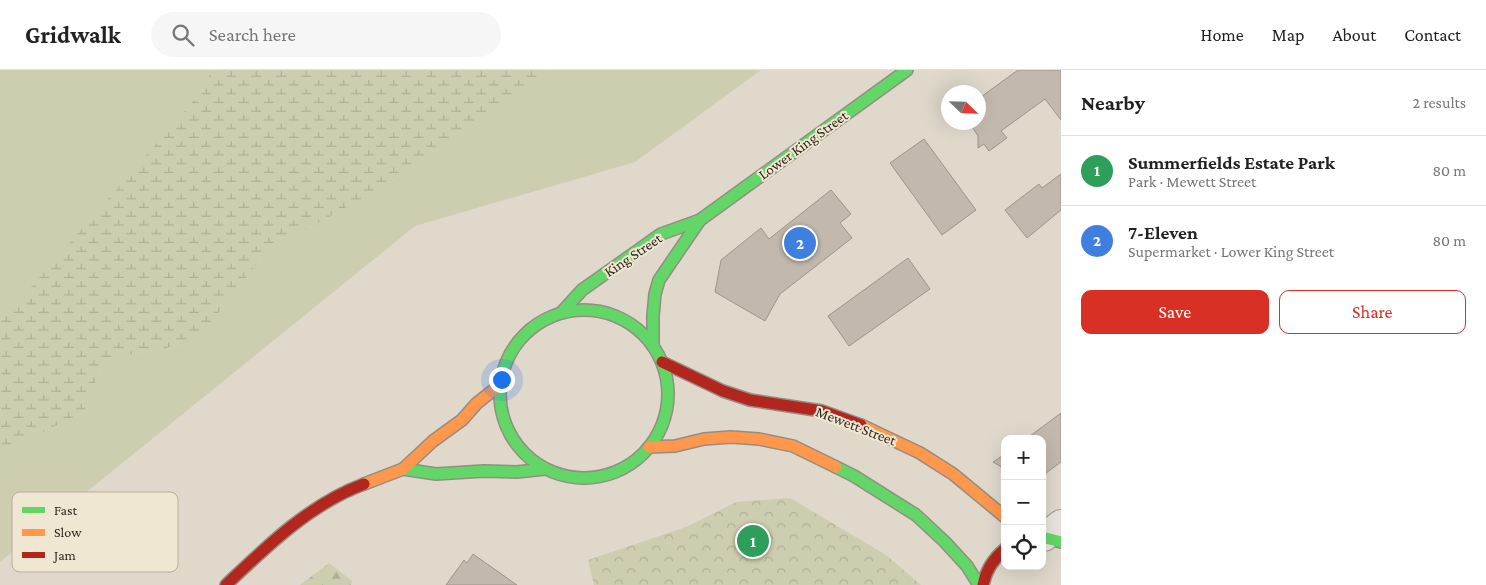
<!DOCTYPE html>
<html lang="en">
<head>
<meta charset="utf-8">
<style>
  :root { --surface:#fff; --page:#f6f6f6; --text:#222; --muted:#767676; --line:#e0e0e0; --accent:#d93025 }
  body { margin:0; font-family:"Crimson Pro",serif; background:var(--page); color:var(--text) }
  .controls { position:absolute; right:15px; bottom:15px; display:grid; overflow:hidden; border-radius:10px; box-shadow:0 5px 20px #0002 }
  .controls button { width:45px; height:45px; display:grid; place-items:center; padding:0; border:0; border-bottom:1px solid var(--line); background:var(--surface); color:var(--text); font:25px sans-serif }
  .compass { position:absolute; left:941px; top:15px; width:45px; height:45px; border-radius:50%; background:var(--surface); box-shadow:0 5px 20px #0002; rotate:113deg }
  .you { position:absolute; left:501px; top:309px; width:18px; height:18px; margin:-12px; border:4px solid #fff; border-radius:50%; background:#1a73e8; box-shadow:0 0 0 8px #1a73e833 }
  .badge { display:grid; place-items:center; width:32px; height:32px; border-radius:50%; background:var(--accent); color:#fff; font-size:16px; font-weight:700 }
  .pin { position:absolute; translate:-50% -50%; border:2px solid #fff; box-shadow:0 1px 5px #0006 }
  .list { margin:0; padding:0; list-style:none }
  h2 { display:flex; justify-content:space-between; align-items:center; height:65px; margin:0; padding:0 20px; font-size:21px }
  h2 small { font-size:16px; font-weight:400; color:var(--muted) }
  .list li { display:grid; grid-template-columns:32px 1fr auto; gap:15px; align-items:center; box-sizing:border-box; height:70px; padding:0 20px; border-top:1px solid var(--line) }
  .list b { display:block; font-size:19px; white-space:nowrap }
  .list p { margin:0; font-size:16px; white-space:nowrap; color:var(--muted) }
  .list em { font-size:16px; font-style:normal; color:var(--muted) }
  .actions { display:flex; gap:10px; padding:15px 20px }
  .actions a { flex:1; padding:11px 0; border:1px solid var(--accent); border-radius:10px; text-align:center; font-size:18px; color:var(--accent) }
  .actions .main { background:var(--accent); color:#fff }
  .icon { flex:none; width:28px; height:28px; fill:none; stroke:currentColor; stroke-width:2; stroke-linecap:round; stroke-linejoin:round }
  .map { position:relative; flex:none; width:1061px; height:515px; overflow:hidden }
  header { display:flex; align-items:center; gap:30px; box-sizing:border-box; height:70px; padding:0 25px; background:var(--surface); border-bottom:1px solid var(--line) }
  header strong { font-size:24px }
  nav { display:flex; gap:28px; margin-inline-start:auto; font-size:18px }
  .search { width:350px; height:45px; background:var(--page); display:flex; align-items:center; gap:12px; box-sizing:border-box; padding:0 18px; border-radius:28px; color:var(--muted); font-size:19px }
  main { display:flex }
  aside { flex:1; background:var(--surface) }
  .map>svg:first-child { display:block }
  .grass { fill:#cdcdb0 }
  .forest { fill:url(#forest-firs) }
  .wetland { fill:url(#wetland-marsh) }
  .park { fill:url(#park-crowns) }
  .building { fill:#c2b8ad; stroke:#9e958b }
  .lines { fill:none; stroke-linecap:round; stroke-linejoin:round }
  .street-casing { stroke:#a49e94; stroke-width:30 }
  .fast-casing { stroke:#948d84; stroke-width:14 }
  .slow-casing { stroke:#948d84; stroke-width:14 }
  .jam-casing { stroke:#948d84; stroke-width:14 }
  .street { stroke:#e8e4dc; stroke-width:28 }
  .fast { stroke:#63d668; stroke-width:11 }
  .slow { stroke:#ff974d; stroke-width:11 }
  .jam { stroke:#b3261e; stroke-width:11 }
  .labels { text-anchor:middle; stroke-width:4; stroke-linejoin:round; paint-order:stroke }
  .street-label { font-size:15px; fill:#31271e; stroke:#f0e7d2 }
  .key { fill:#f0e7d2; stroke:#b7ad9c; stroke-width:1 }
  .key-label { font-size:14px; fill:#31271e }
</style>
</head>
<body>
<header>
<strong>Gridwalk</strong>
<div class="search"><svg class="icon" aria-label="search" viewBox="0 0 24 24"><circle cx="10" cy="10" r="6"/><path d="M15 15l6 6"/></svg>Search here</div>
<nav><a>Home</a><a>Map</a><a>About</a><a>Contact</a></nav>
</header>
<main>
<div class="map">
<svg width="1061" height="515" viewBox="0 0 1061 515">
  <defs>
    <pattern id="forest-firs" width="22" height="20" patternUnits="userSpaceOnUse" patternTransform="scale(1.25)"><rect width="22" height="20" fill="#cdcdb0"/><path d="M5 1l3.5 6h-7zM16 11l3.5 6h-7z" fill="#b0b097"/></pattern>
    <pattern id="wetland-marsh" width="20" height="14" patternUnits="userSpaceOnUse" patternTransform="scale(1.25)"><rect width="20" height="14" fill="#cdcdb0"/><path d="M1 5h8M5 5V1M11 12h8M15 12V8" fill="none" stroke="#b0b097"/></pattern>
    <pattern id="park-crowns" width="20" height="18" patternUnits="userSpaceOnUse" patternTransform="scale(1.25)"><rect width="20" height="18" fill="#cdcdb0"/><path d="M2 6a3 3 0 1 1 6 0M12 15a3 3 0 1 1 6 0" fill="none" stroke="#b0b097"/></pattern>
  </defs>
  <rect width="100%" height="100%" fill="#dfd8cb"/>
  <!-- grass -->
  <g class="grass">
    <polygon points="0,0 211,0 204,19 4,249 0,250"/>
    <polygon points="553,0 761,0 635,92 415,156 0,492 0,383 84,342 104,290 196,272 267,181 383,117 544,10"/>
  </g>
  <!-- forest -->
  <polygon class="forest" points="329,493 352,511 351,515 300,515"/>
  <!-- wetland -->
  <polygon class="wetland" points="211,0 553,0 544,10 383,117 267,181 196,272 104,290 84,342 0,383 0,250 4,248 204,19"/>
  <!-- park -->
  <polygon class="park" points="790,428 886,485 921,515 594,515 588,490 686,457 736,432"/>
  <!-- building -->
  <g class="building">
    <polygon points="1018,0 1061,0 1061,50 1045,29 1001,61 1007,68 989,81 984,74 978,78 978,66 969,52 978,52 978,29"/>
    <polygon points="924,69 976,140 942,165 890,93"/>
    <polygon points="1061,104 1061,140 1027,168 1005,140 1039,114 1042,118"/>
    <polygon points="831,120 851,144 840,153 852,168 780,224 765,251 715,222 721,190 761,158 769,169"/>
    <polygon points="908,188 930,219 849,276 828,246"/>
    <polygon points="1061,343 1061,392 1042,406 1042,369 1026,369"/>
    <polygon points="1005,384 1005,399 993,392"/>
    <polygon points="473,484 517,515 446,515 464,490 467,493"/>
  </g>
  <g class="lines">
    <!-- street casing -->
    <g class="street-casing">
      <polyline id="street" points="1044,467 1061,454"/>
    </g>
    <!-- fast casing -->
    <g class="fast-casing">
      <g id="fast">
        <circle cx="584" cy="324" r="84"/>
        <polyline points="561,243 582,220 661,164 700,150 907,0"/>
        <polyline points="653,276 653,246 655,224 659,210 700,150"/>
        <polyline points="836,397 854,406 916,445 945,472 967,496 979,515"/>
        <polyline points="403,399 436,404 484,401 517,402 545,399"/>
        <polyline points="1042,467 1061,472"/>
      </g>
    </g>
    <!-- slow casing -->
    <g class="slow-casing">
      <g id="slow">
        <polyline points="861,355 920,383 953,404 1005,447"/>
        <polyline points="649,377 675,376 704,369 731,367 759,369 793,376 836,397"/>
        <polyline points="364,414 403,399 433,371 462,350 477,333 500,315"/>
      </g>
    </g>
    <!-- jam casing -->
    <g class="jam-casing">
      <g id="jam">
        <polyline points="662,292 723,321 750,330 822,341 861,355"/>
        <path d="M226,515c41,-39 84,-81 138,-101"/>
        <path d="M983,515c3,-15 10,-26 22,-36"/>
      </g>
    </g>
    <!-- street -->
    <use href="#street" class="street"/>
    <!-- fast -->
    <use href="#fast" class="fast"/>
    <!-- slow -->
    <use href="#slow" class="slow"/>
    <!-- jam -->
    <use href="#jam" class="jam"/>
  </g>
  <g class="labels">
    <!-- street labels -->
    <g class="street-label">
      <text transform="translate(803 75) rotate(-36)" y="5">Lower King Street</text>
      <text transform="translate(633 185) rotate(-34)" y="5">King Street</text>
      <text transform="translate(856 356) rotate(21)" y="5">Mewett Street</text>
    </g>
  </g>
  <!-- legend -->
  <rect x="12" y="422" width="166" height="80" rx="8" class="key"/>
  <rect x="22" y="437" width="23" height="6" fill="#63d668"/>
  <rect x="22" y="459" width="23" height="7" fill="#ff974d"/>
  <rect x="22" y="482" width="23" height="6" fill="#b3261e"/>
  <g class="key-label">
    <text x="54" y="445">Fast</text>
    <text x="54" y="467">Slow</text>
    <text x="54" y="490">Jam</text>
  </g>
</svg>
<div class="controls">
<button>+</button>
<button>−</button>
<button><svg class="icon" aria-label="locate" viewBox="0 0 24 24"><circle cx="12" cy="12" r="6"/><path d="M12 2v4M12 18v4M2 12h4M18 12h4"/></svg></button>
</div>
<svg class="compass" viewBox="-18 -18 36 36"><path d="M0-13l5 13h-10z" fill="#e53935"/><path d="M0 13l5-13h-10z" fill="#767676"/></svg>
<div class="you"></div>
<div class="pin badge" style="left:753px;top:471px;background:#2e9e5b">1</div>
<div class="pin badge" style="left:800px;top:173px;background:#3f7fe0">2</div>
</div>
<aside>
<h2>Nearby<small>2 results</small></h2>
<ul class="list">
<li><span class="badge" style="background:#2e9e5b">1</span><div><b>Summerfields Estate Park</b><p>Park · Mewett Street</p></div><em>80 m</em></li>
<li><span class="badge" style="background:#3f7fe0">2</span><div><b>7-Eleven</b><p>Supermarket · Lower King Street</p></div><em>80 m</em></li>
</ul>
<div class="actions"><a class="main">Save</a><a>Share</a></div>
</aside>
</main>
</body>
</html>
